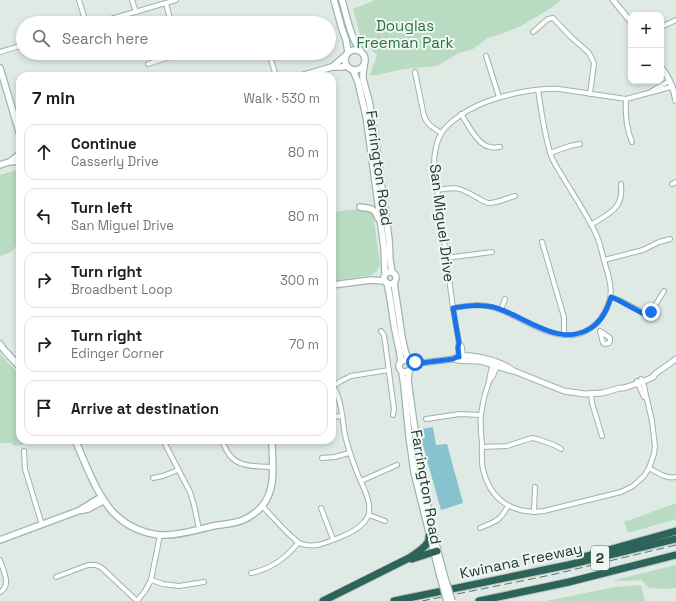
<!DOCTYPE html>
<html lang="en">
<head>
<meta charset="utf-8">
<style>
  :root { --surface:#fff; --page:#f2f2f2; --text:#222; --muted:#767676; --line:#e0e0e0 }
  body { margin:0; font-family:"Space Grotesk",sans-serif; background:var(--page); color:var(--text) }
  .controls { position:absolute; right:12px; top:12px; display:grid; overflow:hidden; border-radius:8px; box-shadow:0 2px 6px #0003 }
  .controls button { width:36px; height:36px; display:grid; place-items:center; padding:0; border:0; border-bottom:1px solid var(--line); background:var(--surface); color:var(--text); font:20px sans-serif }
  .stop { position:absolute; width:12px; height:12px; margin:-9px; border:3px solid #1a73e8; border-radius:50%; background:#fff }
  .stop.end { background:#1a73e8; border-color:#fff; box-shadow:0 1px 4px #0008 }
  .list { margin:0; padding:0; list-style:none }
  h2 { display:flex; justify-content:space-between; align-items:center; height:52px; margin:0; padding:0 16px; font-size:17px }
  h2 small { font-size:13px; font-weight:400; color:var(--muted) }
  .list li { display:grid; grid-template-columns:26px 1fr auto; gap:12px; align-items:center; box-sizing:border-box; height:56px; margin:0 8px 8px; padding:0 8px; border:1px solid var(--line); border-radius:12px }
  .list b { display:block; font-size:15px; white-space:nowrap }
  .list p { margin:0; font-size:13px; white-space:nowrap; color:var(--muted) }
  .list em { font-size:13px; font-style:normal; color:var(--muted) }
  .icon { flex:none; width:22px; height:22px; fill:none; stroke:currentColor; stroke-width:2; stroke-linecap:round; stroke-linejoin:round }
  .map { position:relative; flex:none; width:676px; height:601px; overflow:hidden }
  .search { position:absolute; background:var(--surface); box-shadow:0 2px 6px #0003; left:16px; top:16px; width:320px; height:44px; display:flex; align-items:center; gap:10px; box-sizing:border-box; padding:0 14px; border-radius:22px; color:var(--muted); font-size:15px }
  .panel { position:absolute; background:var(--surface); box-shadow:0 2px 6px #0003; left:16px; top:72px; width:320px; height:372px; border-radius:12px }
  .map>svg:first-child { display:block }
  .green { fill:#b8dbc1 }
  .water { fill:#87c3ce }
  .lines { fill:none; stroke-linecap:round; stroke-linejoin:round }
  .minor-casing { stroke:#a2b1ac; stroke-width:6 }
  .tertiary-casing { stroke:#a2b1ac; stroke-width:7 }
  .secondary-casing { stroke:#9eb5ad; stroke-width:8 }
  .motorway-casing { stroke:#bcc4c2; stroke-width:9 }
  .minor { stroke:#fff; stroke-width:4 }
  .tertiary { stroke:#fff; stroke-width:5 }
  .secondary { stroke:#fff; stroke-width:5.5 }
  .motorway { stroke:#2d6459; stroke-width:7 }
  .rail { stroke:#5a756e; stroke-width:1; stroke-dasharray:8 4; stroke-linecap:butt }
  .secondary-bridge-casing { stroke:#9eb5ad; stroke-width:8; stroke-linecap:butt }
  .secondary-bridge { stroke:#fff; stroke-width:5.5 }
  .route { stroke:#1a73e8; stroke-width:5 }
  .labels { text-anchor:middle; stroke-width:4; stroke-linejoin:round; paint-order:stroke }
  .shield { fill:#eff7f3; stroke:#5e726c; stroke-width:1 }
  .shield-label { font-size:14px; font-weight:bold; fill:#203932 }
  .park-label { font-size:15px; fill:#2c6f46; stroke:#eff7f3 }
  .street-label { font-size:15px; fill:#203932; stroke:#eff7f3 }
</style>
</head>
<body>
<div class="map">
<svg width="676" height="601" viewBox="0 0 676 601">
  <rect width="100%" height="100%" fill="#dfeae5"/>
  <!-- green -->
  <g class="green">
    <polygon points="375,0 561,0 551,8 521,26 504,33 488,38 473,49 459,53 437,66 404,69 377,75 370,75 377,55 362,42 353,9"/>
    <polygon points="20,169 20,245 15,247 11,252 0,256 0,175"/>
    <polygon points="368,209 373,213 380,264 377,271 372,275 332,281 332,213 346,210"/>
    <polygon points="0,354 20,375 20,440 32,440 29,443 15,446 11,443 0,443"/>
    <polygon points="676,503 676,519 628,533 624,521 630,520"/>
    <polygon points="676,565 676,588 669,589 649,588 641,580 626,581 614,580"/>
    <polygon points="641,585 645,601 546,601 615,587"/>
  </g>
  <!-- water -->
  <polygon class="water" points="433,427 436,445 447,444 463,503 441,510 422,442 421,429"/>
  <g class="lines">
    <!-- minor casing -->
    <g class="minor-casing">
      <g id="minor">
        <polyline points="79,0 86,23"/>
        <polyline points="132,0 136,12"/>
        <polyline points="166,3 171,23"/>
        <polyline points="97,23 176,0"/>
        <polyline points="283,23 289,21"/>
        <polyline points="661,27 676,20"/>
        <polyline points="533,32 548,19 553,18 571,37 589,53 594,63 590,94"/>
        <polyline points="0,52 23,45"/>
        <polyline points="269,53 276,76"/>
        <polyline points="486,56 499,97"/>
        <polyline points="148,64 181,53"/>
        <path d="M415,72l9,44c3,9 10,12 17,17"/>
        <polyline points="652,91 669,81"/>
        <path d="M626,99c-1,15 0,29 6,43"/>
        <path d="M461,114c7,10 17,32 29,33 3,1 7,0 10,0"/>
        <polyline points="550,153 570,146 580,144"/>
        <polyline points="672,184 676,182"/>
        <path d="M437,190c20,-3 22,-3 39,7 4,2 8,5 12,6 7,1 19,-5 27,-7"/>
        <path d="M591,225c18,-12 33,-16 30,-41"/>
        <polyline points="542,242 564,317 564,335"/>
        <polyline points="446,258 492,252"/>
        <polyline points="604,260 643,250 659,242 670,239"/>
        <polyline points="611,297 619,300 644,313 648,314 651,312 664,291"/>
        <path d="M453,308c14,-2 28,-5 42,0 26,8 51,30 79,27 12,-2 23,-10 29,-20 13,-20 7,-34 1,-55 -3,-9 -4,-18 -8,-26 -9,-19 -21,-37 -32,-55 -4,-7 -9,-14 -12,-21 -8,-22 -10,-45 -14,-68"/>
        <polyline points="501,310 505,299"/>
        <polyline points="381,331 384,335 385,342 394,409 393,415"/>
        <polygon points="600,331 610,338 610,341 609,343 605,344 603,343"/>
        <polyline points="459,343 462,347 463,358"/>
        <path d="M459,358l-1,-11 1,-4 -6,-35 -19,-142c0,-11 1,-22 7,-32 3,-6 8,-10 13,-14 20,-16 43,-23 68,-28 12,-2 24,-4 37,-3l67,10 45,-12"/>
        <path d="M493,363c-2,7 -3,11 -4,18 -1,6 -4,11 -5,17 -1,5 -2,11 -3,16 -1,10 0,20 1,30 0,8 -1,17 1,25 7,31 30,46 61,42l77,-19 12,-6 11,-10 5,-8 5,-14 1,-8 -3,-25 -8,-35 -3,-7"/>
        <polyline points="489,381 493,376 498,363"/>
        <polyline points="637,381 644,397"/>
        <polyline points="333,386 341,381 351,376 389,370"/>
        <polyline points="591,394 592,403 602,436"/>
        <polyline points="332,417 342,416"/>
        <polyline points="426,419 460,414 481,415"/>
        <polyline points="163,440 190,492 194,505 199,529"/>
        <path d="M222,440c9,28 25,26 51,27"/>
        <polyline points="482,447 507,446 532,438 537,439 554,445 561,449"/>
        <polyline points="24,451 25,469 42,525"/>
        <polyline points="322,458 335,457 349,453"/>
        <path d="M649,468c9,5 17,11 27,9"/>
        <polyline points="153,478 163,476 178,470"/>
        <polyline points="361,481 397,465"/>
        <path d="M262,506c10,10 19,21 30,31 2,1 4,4 7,6 4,2 13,3 18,2 7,-1 33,-11 39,-16 5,-3 12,-10 13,-16 2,-13 -6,-26 -11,-38 -5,-13 -10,-26 -13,-40 -3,-17 -3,-36 -13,-50"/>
        <polyline points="321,508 333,539"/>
        <polyline points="534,512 535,487"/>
        <polyline points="369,515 385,521"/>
        <path d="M480,528c16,-7 19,-6 28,-22"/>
        <path d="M0,560c3,10 12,26 0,32"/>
        <path d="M251,573c20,-4 35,-15 47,-30"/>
        <polyline points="56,577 88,565 96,565 102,568 137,601"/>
        <polyline points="151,580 163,584 179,586 204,582"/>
        <polyline points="137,601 145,591 151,580 160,535"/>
      </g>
    </g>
    <!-- tertiary casing -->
    <g class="tertiary-casing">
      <g id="tertiary">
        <polyline points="613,0 631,22"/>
        <path d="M661,67c7,9 13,22 15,34"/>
        <path d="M453,359c14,-9 49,3 61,12l50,20 21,3 17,-1 18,-5h4l18,-6 11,-5 2,-3 21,-15"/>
        <path d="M410,363h11l32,-4c8,3 17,1 26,2 12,2 22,8 34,10"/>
        <polyline points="411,368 415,367 421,363"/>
      </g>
    </g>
    <!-- secondary casing -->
    <g class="secondary-casing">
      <g id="secondary">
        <polyline points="334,0 342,29 346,40 348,52"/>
        <path d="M342,0c5,17 8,36 18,50"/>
        <circle cx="355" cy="60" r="10"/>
        <polyline points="364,65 363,74 363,79 369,101 374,129 389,240 390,260 392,272"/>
        <polyline points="332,67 346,55"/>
        <polyline points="0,68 20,135"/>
        <polyline points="353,70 358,82 366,116 384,247 385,273"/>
        <polyline points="301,76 332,67 341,67 347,66"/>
        <polyline points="11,161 20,154"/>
        <polyline points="0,165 9,162 20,161"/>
        <path d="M360,207c9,1 15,1 18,11"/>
        <circle cx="390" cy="278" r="6"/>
        <path d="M387,283c4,16 5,32 8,47 2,11 5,21 6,32"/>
        <polyline points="394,283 402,337 405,351 409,362"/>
        <polyline points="332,285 371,280 385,281"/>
        <polyline points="0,344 5,351 20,367"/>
        <circle cx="405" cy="366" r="6"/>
        <path d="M409,370l-1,11c9,65 18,130 36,194"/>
        <polyline points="402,372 404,386 409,436 414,472 440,576"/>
        <path d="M75,440c11,24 23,60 43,77 11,10 26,16 41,18 17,1 38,-5 54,-9 10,-2 21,-2 30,-6 7,-3 15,-9 20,-15 14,-18 9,-43 9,-65"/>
        <polyline points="80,510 101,497"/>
        <polyline points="0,540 78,511 88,509 103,501"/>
      </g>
    </g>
    <!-- motorway casing -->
    <g class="motorway-casing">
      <g id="motorway">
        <polyline points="583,557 676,531"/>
        <polyline points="412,559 437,551"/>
        <path d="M323,601l86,-43c6,-4 15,-9 19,-16 1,-2 1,-4 1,-6"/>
        <polyline points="394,601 568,565 676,539"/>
        <polyline points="479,601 569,582 676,555"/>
      </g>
    </g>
    <!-- minor -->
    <use href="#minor" class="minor"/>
    <!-- tertiary -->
    <use href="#tertiary" class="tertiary"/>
    <!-- secondary -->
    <use href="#secondary" class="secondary"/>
    <!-- motorway -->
    <use href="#motorway" class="motorway"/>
    <!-- rail -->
    <polyline class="rail" points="422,601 551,575 676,545"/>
    <!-- secondary-bridge casing -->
    <g class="secondary-bridge-casing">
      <g id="secondary-bridge">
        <polyline points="444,575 452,601"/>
        <polyline points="440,576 447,601"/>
      </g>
    </g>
    <!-- secondary-bridge -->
    <use href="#secondary-bridge" class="secondary-bridge"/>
  </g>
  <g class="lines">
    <!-- route -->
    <path class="route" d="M415,362l6,1 32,-4 4,-2h2l-1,-10 1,-4 -6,-35c13,-2 26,-4 40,-1 31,8 65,42 98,21 11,-7 16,-18 20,-31l7,3 26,14h4l3,-2"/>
  </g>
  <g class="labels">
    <!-- shield labels -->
    <rect class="shield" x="591" y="546" width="18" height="24" rx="3"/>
    <g class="shield-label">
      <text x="600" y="563">2</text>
    </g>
    <!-- park labels -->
    <g class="park-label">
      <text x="405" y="31">Douglas<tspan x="405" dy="17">Freeman Park</tspan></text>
    </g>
    <!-- street labels -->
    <g class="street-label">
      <text transform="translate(379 168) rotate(82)" y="5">Farrington Road</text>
      <text transform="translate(442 223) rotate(83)" y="5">San Miguel Drive</text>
      <text transform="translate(426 487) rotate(80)" y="5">Farrington Road</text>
      <text transform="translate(521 561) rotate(-12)" y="5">Kwinana Freeway</text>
    </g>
  </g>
</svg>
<div class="controls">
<button>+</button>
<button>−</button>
</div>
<div class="stop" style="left:415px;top:362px"></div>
<div class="stop end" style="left:651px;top:312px"></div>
<div class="search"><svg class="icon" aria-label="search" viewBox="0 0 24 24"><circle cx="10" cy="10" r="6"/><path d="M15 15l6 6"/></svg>Search here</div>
<section class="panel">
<h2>7 min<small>Walk · 530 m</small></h2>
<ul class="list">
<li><svg class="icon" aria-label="ahead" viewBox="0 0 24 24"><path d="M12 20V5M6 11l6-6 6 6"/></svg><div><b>Continue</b><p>Casserly Drive</p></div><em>80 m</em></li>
<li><svg class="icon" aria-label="left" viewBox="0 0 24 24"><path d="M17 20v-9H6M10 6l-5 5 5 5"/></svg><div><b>Turn left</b><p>San Miguel Drive</p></div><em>80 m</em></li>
<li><svg class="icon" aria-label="right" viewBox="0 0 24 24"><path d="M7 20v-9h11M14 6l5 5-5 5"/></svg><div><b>Turn right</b><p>Broadbent Loop</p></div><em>300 m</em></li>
<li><svg class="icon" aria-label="right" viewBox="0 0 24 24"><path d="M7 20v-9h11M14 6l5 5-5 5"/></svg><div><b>Turn right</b><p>Edinger Corner</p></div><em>70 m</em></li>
<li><svg class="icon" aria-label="arrive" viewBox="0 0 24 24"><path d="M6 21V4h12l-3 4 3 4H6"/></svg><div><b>Arrive at destination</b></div></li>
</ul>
</section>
</div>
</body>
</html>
